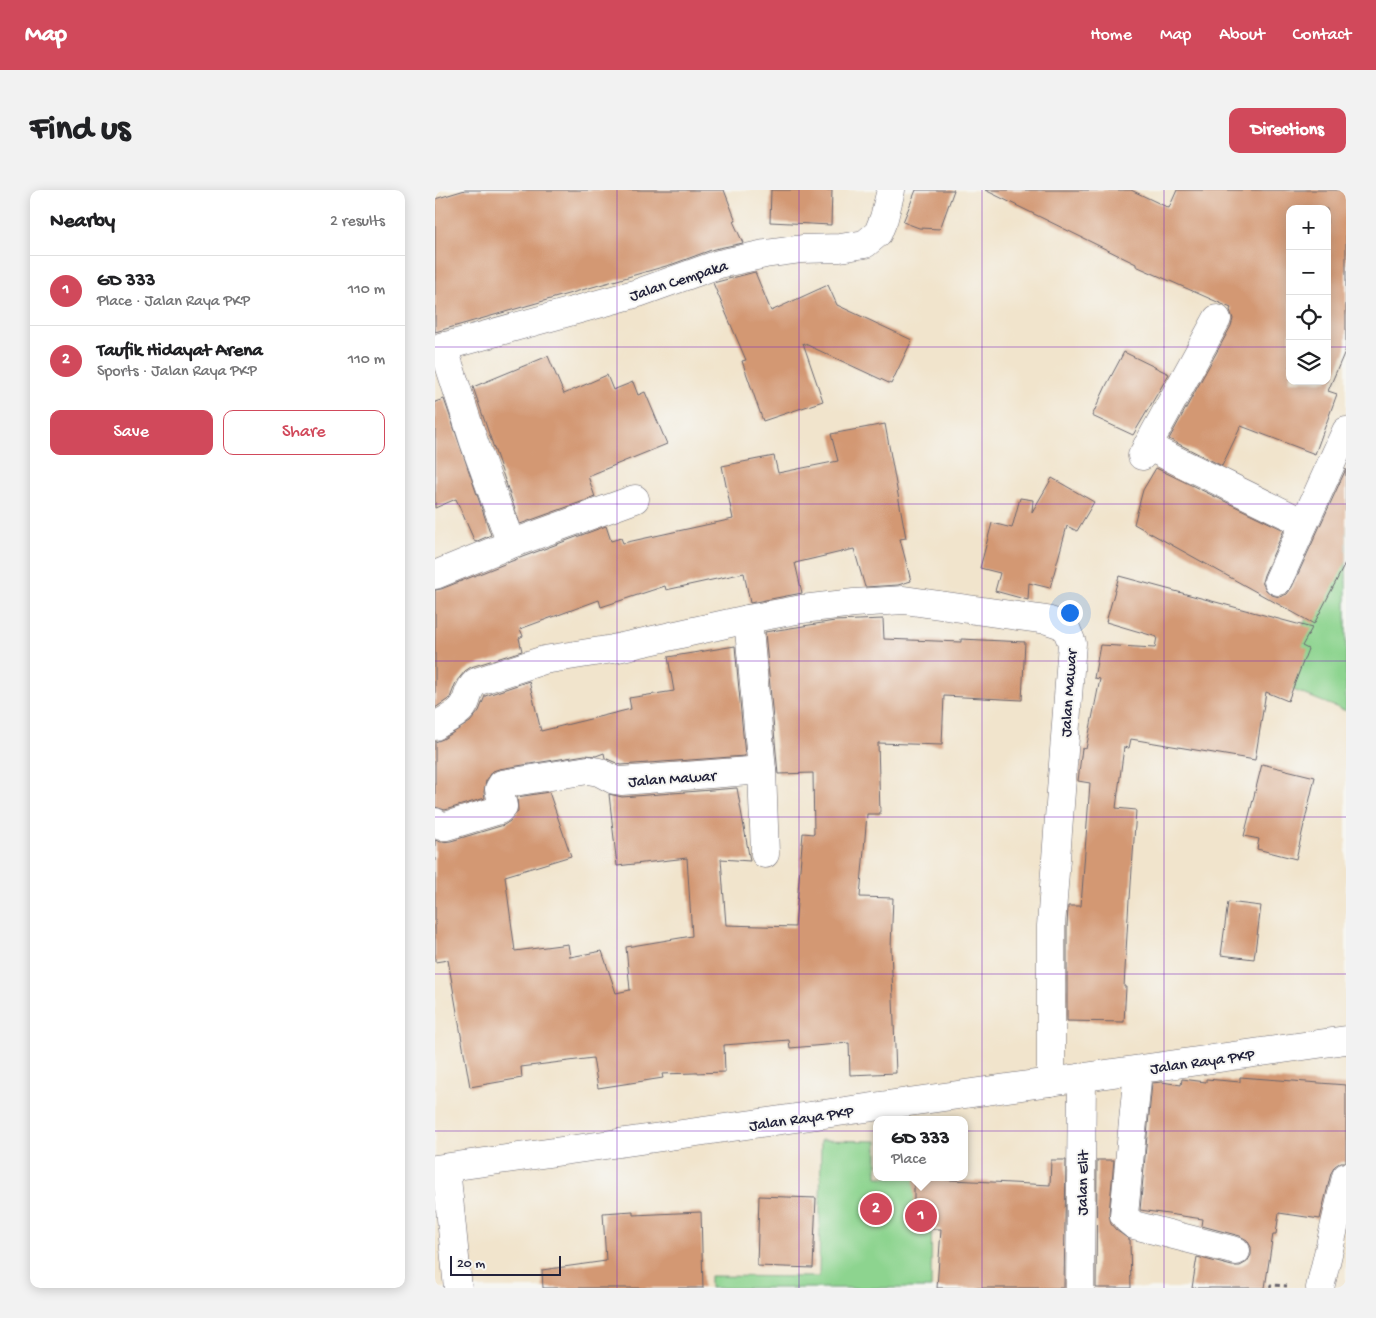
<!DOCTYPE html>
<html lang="en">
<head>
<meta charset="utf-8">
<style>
  :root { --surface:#fff; --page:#f2f2f2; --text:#202124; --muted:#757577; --line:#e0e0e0; --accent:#d1495b }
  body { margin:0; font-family:"Gochi Hand",sans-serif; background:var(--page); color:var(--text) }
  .controls { position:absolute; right:15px; top:15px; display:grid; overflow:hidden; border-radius:10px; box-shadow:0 2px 12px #0003 }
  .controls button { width:45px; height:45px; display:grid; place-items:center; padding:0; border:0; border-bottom:1px solid var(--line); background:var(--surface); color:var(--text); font:25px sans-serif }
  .scale { position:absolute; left:15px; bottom:12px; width:111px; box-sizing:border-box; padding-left:5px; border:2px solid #22223b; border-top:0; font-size:14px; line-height:18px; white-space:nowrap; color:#22223b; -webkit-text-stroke:4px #f6f6f2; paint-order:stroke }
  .you { position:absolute; left:634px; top:422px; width:18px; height:18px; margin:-12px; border:4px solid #fff; border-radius:50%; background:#1a73e8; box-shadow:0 0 0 8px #1a73e833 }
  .badge { display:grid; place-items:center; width:32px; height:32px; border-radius:50%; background:var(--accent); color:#fff; font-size:16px; font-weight:700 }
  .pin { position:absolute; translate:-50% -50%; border:2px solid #fff; box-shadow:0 1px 5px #0006 }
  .popup { position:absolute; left:438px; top:926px; width:95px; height:65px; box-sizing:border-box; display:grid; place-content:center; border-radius:10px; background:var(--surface); filter:drop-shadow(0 1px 4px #0005); font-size:16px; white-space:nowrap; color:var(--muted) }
  .popup b { font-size:19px; color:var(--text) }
  .popup::after { content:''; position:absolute; left:50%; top:100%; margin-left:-10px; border:10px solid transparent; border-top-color:var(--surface) }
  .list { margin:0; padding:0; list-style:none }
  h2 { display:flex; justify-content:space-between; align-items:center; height:65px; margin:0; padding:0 20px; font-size:21px }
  h2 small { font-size:16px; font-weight:400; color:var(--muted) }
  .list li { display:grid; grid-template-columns:32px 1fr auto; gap:15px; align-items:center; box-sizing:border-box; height:70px; padding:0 20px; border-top:1px solid var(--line) }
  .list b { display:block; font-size:19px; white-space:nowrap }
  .list p { margin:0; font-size:16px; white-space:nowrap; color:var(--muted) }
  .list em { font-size:16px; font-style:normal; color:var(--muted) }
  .actions { display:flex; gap:10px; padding:15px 20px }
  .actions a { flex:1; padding:11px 0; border:1px solid var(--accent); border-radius:10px; text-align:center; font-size:18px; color:var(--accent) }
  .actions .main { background:var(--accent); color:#fff }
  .icon { flex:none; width:28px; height:28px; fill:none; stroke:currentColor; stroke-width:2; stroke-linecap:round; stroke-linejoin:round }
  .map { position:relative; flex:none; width:911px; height:1098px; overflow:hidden; border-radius:10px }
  header { display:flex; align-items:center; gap:30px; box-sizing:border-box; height:70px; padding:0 25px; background:var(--accent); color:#fff }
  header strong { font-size:24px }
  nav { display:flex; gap:28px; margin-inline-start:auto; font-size:18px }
  .intro { display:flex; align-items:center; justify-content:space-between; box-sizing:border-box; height:120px; padding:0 30px }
  h1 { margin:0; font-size:35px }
  .button { padding:12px 22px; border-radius:10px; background:var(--accent); color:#fff; font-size:18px; font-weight:700 }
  main { display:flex; gap:30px; padding:0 30px }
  aside { flex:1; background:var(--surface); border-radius:10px; box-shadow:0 2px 12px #0003 }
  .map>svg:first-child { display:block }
  .green { fill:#8dd48f; stroke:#587b65 }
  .building { fill:#d39873; fill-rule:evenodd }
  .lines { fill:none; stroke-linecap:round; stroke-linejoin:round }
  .minor-casing { stroke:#6a666e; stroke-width:29 }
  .path { stroke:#6a666e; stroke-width:3; stroke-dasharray:4 4; stroke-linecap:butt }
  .minor { stroke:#fff; stroke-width:28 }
  .grid { fill:none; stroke:#7b2cbf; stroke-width:1; stroke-opacity:0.55 }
  .labels { text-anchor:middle; stroke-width:4; stroke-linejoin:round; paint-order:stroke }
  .street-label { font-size:16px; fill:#22223b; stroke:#f6f6f2 }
</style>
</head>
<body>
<header>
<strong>Map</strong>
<nav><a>Home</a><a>Map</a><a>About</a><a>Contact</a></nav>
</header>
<div class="intro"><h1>Find us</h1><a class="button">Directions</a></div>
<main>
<aside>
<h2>Nearby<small>2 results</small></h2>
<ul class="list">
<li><span class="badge">1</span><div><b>GD 333</b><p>Place · Jalan Raya PKP</p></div><em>110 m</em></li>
<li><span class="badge">2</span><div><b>Taufik Hidayat Arena</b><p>Sports · Jalan Raya PKP</p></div><em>110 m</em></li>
</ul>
<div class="actions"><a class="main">Save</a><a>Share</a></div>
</aside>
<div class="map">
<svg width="911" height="1098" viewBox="0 0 911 1098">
  <rect width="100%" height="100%" fill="#f6f6f2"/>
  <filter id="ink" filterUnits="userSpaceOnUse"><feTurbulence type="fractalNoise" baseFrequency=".02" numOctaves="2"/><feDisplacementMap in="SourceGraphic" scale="10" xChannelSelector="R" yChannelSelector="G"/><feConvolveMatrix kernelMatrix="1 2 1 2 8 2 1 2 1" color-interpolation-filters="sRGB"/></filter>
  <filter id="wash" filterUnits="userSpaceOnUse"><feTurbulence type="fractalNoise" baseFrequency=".0096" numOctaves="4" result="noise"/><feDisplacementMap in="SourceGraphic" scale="20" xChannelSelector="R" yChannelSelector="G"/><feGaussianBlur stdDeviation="1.12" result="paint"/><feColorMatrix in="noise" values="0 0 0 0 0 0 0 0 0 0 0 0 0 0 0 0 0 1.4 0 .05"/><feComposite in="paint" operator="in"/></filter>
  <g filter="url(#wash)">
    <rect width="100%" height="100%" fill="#f1e4cc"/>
    <!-- green -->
    <g class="green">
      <polygon points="911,335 911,521 843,494"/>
      <polygon points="386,950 442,951 442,987 497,987 496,1098 275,1098 275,1086 384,1087"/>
    </g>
    <g id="blocks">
      <!-- building -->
      <g class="building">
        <polygon points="30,0 289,0 301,31 298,31 308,53 279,59 238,74 0,142 0,9"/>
        <polygon points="336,0 397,0 396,35 335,32"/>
        <polygon points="481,0 519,0 505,39 484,38 468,32"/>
        <path d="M550,0h146l38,18 8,-18h169v159l-18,42 9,3 -22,60 -74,-28 -19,40 -53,-27 62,-113 2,-7 -3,-9 1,-2 -95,-42v-2zM855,19h37v172h-37z"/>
        <polygon points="320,82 336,121 393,95 402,115 477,150 456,194 368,153 388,211 328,231 307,171 311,170 278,93"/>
        <polygon points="689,162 734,184 698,245 657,226 672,194"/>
        <polygon points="113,166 129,204 172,185 178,200 198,192 203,205 210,202 232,254 153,286 160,307 85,334 38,197"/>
        <polygon points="9,209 56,345 40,352 21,309 0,318 0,212"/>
        <polygon points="450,234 471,348 465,349 476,391 463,395 430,397 419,359 360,373 367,403 315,413 309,383 231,400 230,396 166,417 164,410 85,439 88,446 84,448 87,461 36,477 30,481 21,492 15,508 0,518 0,400 6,399 82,369 171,336 176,351 186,348 188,353 298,329 287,276 339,266 343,283 403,271 396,244"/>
        <polygon points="721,278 849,340 829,385 827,392 831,400 837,405 844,407 852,404 857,397 911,279 911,372 879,434 699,334 708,300"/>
        <polygon points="617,288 659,312 642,341 632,336 615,398 594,393 593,410 560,401 565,383 545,378 557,333 577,338 585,308 598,310 597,322"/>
        <polygon points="684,386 877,438 867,456 873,459 853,511 831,502 820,570 696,549 694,558 689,557 681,618 701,620 695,709 694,709 689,797 691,797 689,832 632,831 632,737 633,716 646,716 655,593 643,591 647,558 651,559 665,489 659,488 665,455 720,458 722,447 671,432"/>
        <polygon points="448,429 449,449 526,452 526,449 590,452 587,510 509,506 507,555 443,553 445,624 432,624 425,707 458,708 456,758 461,883 415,885 414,853 355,858 354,850 289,855 290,882 227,884 228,888 163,898 158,868 86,877 87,888 35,897 13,770 0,772 0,650 6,652 16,651 69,635 75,631 83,621 82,607 114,602 136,666 70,686 80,761 133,754 135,767 167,761 181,803 195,800 191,757 257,746 252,668 182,676 174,604 187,607 302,598 315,671 286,669 291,735 360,737 368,643 379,644 378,583 343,584 330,442 400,431"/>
        <polygon points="300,456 310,566 186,575 170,568 169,563 161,566 150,565 64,579 58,581 51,591 49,602 50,608 10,620 0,617 0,552 8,549 35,532 44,521 50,506 94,491 106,541 196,519 194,508 239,501 233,467"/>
        <polygon points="827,574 880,587 861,669 822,659 824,649 809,646"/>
        <polygon points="793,712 826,716 819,769 786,765"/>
        <polygon points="805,887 911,895 911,972 906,972 900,976 896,983 885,1029 844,1023 841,1044 838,1044 830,1098 757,1098 762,1067 797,1076 805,1076 812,1072 816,1065 816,1057 812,1050 805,1046 767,1036 768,1029 705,1020 717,893 727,892 746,895 747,889 771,892 771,889 805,892"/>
        <polygon points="616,970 631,970 629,1098 502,1098 506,1039 479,1039 479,988 615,995"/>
        <polygon points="662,970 679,970 674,1024 676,1034 681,1040 695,1050 696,1098 661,1098"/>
        <polygon points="324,1006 381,1008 378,1078 322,1076"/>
        <polygon points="198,1021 198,1025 266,1022 268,1098 108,1098 107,1080 171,1071 168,1023"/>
      </g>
    </g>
  </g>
  <g filter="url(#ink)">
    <use href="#blocks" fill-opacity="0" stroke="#6a666e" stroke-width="1"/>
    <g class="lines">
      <!-- minor casing -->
      <g class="minor-casing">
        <g id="minor">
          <polyline points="8,156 39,252 76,354"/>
          <polyline points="0,159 203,103 284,74 330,64 367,59 405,58 430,54 443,43 449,28 456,0"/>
          <polyline points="712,256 869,333"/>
          <polyline points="707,266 782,129"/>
          <polyline points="0,385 76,354 200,309"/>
          <polyline points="843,391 911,241"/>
          <polyline points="313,429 327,580 330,664"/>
          <path d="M0,536c9,-6 20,-9 28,-19 7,-10 2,-15 13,-25l68,-22 69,-11 135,-30 54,-10 52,-6 50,-3 143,20 18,6 7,17 -21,283v156"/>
          <polyline points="0,632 6,636 11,636 64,620 68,616 64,599 67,594 153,580 164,582 179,590 186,591 327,580"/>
          <polyline points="703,880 689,1025 693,1030 699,1035 801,1061"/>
          <polyline points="11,978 23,1098"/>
          <polyline points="0,979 911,850"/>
          <polyline points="645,1098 647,888"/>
          <polyline points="885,1098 911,987"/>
        </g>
      </g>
      <!-- path -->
      <polyline class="path" points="835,1098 836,1095 852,1096"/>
      <!-- minor -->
      <use href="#minor" class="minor"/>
    </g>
  </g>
  <!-- grid -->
  <path class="grid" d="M182,0v1098M364,0v1098M547,0v1098M729,0v1098M0,157h855M892,157h19M0,314h911M0,471h911M0,627h911M0,784h911M0,941h911"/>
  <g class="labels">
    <!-- street labels -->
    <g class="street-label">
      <text transform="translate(243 89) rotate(-18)" y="6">Jalan Cempaka</text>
      <text transform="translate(632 503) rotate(-86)" y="6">Jalan Mawar</text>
      <text transform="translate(237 587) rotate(-4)" y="6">Jalan Mawar</text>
      <text transform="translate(767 870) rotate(-8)" y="6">Jalan Raya PKP</text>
      <text transform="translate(366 927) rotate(-8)" y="6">Jalan Raya PKP</text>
      <text transform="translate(646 993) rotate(-89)" y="6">Jalan Elit</text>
    </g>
  </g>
</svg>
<div class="controls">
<button>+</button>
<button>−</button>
<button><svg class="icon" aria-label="locate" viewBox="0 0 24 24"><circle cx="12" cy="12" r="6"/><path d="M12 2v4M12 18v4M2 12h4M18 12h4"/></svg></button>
<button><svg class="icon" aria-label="layers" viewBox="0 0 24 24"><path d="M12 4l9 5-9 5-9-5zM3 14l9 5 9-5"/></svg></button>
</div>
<div class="scale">20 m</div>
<div class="you"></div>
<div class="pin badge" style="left:486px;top:1026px">1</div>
<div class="popup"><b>GD 333</b>Place</div>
<div class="pin badge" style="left:441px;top:1019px">2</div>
</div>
</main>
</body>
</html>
